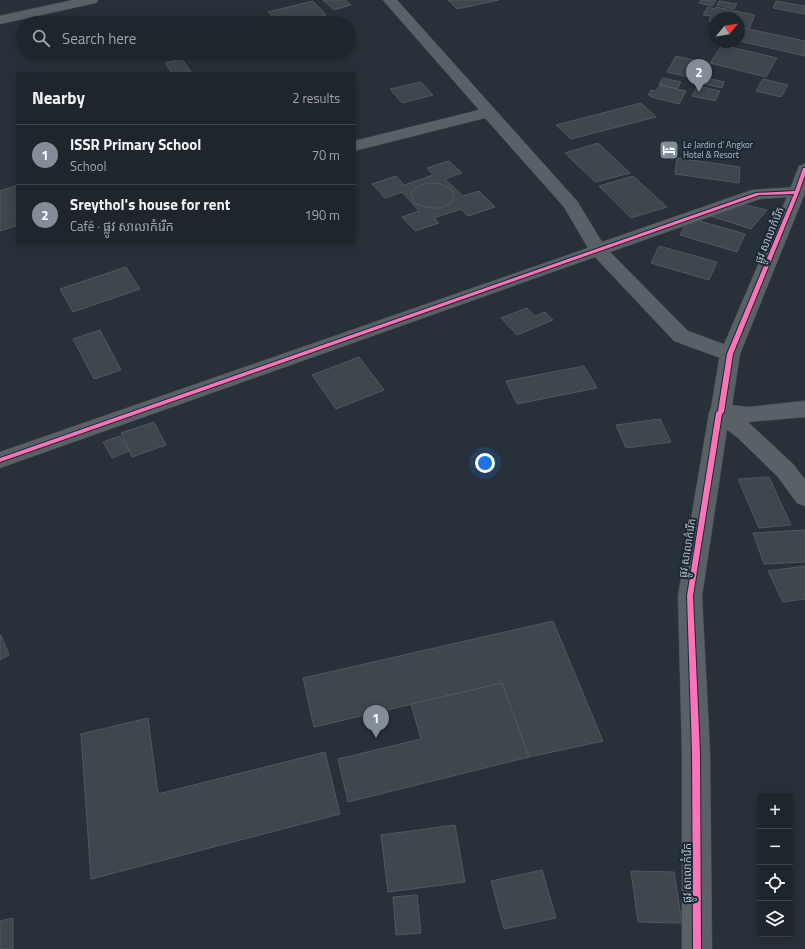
<!DOCTYPE html>
<html lang="en">
<head>
<meta charset="utf-8">
<style>
  :root { --surface:#1e252b; --page:#2b3137; --text:#f1f3f6; --muted:#a1a5a9; --line:#3c4247; --accent:#828d97 }
  body { margin:0; font-family:"Titillium Web","Noto Sans Khmer",sans-serif; background:var(--page); color:var(--text) }
  .controls { position:absolute; right:12px; bottom:12px; display:grid; overflow:hidden; border-radius:4px; box-shadow:0 2px 10px #0003 }
  .controls button { width:36px; height:36px; display:grid; place-items:center; padding:0; border:0; border-bottom:1px solid var(--line); background:var(--surface); color:var(--text); font:20px sans-serif }
  .compass { position:absolute; left:709px; top:12px; width:36px; height:36px; border-radius:50%; background:var(--surface); box-shadow:0 2px 10px #0003; rotate:60deg }
  .you { position:absolute; left:485px; top:463px; width:14px; height:14px; margin:-10px; border:3px solid #fff; border-radius:50%; background:#1a73e8; box-shadow:0 0 0 6px #1a73e833 }
  .badge { display:grid; place-items:center; width:26px; height:26px; border-radius:50%; background:var(--accent); color:#fff; font-size:13px; font-weight:700 }
  .pin { position:absolute; translate:-50% -33px; filter:drop-shadow(0 1px 2px #0008) }
  .pin::after { content:''; position:absolute; top:21px; width:14px; height:12px; background:inherit; clip-path:polygon(0 0,100% 0,50% 100%) }
  .list { margin:0; padding:0; list-style:none }
  h2 { display:flex; justify-content:space-between; align-items:center; height:52px; margin:0; padding:0 16px; font-size:17px }
  h2 small { font-size:13px; font-weight:400; color:var(--muted) }
  .list li { display:grid; grid-template-columns:26px 1fr auto; gap:12px; align-items:center; box-sizing:border-box; height:60px; padding:0 16px; border-top:1px solid var(--line) }
  .list b { display:block; font-size:15px; white-space:nowrap }
  .list p { margin:0; font-size:13px; white-space:nowrap; color:var(--muted) }
  .list em { font-size:13px; font-style:normal; color:var(--muted) }
  .icon { flex:none; width:22px; height:22px; fill:none; stroke:currentColor; stroke-width:2; stroke-linecap:round; stroke-linejoin:round }
  .map { position:relative; flex:none; width:805px; height:949px; overflow:hidden }
  .search { position:absolute; background:var(--surface); box-shadow:0 2px 10px #0003; left:16px; top:16px; width:340px; height:44px; display:flex; align-items:center; gap:10px; box-sizing:border-box; padding:0 14px; border-radius:22px; color:var(--muted); font-size:15px }
  .panel { position:absolute; background:var(--surface); box-shadow:0 2px 10px #0003; left:16px; top:72px; width:340px; height:172px; border-radius:4px }
  .map>svg:first-child { display:block }
  .building { fill:#3f464d; stroke:#505860 }
  .lines { fill:none; stroke-linecap:round; stroke-linejoin:round }
  .minor-casing { stroke:#474d53; stroke-width:1 }
  .tertiary-casing { stroke:#474d53; stroke-width:1 }
  .minor { fill:#596066; fill-rule:evenodd }
  .tertiary { fill:#596066; fill-rule:evenodd }
  .cycleway-casing { stroke:#1b2834; stroke-width:2 }
  .cycleway { fill:#fb73b8; fill-rule:evenodd }
  .labels { text-anchor:middle; stroke-width:4; stroke-linejoin:round; paint-order:stroke }
  .far-poi-label { font-size:9px; fill:#b2beca; stroke:#1b2834; text-anchor:start }
  .street-label { font-size:11px; fill:#b2beca; stroke:#1b2834 }
</style>
</head>
<body>
<div class="map">
<svg width="805" height="949" viewBox="0 0 805 949">
  <rect width="100%" height="100%" fill="#283139"/>
  <!-- building -->
  <g class="building">
    <polygon points="323,0 345,0 351,5 334,10"/>
    <polygon points="448,0 499,0 457,9"/>
    <polygon points="701,0 716,0 712,6 699,3"/>
    <polygon points="313,1 326,15 292,23 278,23 268,12"/>
    <polygon points="719,1 737,4 734,9 717,5"/>
    <polygon points="776,1 805,6 805,14 773,8"/>
    <polygon points="708,7 715,9 716,7 755,15 749,29 739,27 739,18 715,18 715,22 709,21 711,16 703,15"/>
    <polygon points="739,27 805,41 805,56 739,41"/>
    <polygon points="722,45 777,58 766,77 710,63"/>
    <polygon points="676,56 702,62 694,78 667,72"/>
    <polygon points="182,59 191,72 173,74 165,63"/>
    <polygon points="703,77 724,82 722,88 700,83"/>
    <polygon points="663,78 681,82 677,89 659,84"/>
    <polygon points="763,79 788,85 781,97 756,91"/>
    <polygon points="421,82 433,95 402,103 390,89"/>
    <polygon points="660,85 686,91 679,104 651,97 651,95 648,95 651,90 656,91"/>
    <polygon points="698,86 720,91 715,101 692,96"/>
    <polygon points="641,103 656,117 571,139 556,125"/>
    <polygon points="598,143 630,173 595,182 565,153"/>
    <polygon points="677,158 740,167 739,183 675,174"/>
    <polygon points="449,161 462,173 445,179 463,196 479,191 495,207 468,216 461,209 434,218 439,223 415,231 402,217 419,211 402,192 385,198 372,184 396,176 404,185 433,175 427,168"/>
    <polygon points="633,176 667,207 631,218 599,186"/>
    <polygon points="428,183 441,184 452,190 454,194 452,202 441,208 434,208 421,206 415,203 411,195 412,191 421,185"/>
    <polygon points="18,185 18,215 16,215 18,220 18,225 0,231 0,191"/>
    <polygon points="742,204 767,210 751,229 708,215"/>
    <polygon points="689,218 745,234 737,252 680,235"/>
    <polygon points="659,246 717,262 709,280 651,263"/>
    <polygon points="126,267 140,289 73,312 60,289"/>
    <polygon points="527,308 535,316 545,312 553,320 517,335 501,318"/>
    <polygon points="100,330 121,370 94,379 73,339"/>
    <polygon points="359,357 384,390 336,409 312,375"/>
    <polygon points="584,366 597,388 517,404 506,381"/>
    <polygon points="660,419 671,442 626,448 616,425"/>
    <polygon points="154,422 166,445 132,457 121,433"/>
    <polygon points="120,436 129,451 112,458 103,442"/>
    <polygon points="769,477 791,525 759,528 738,479"/>
    <polygon points="805,530 805,562 764,564 753,533"/>
    <polygon points="805,566 805,599 783,602 768,571"/>
    <polygon points="553,621 603,741 529,757 502,683 314,727 303,678"/>
    <polygon points="1,635 9,655 0,660 0,635"/>
    <polygon points="502,683 529,757 348,802 338,759 421,739 411,704"/>
    <polygon points="148,718 158,794 325,752 340,814 91,879 81,734"/>
    <polygon points="455,825 465,882 388,892 381,835"/>
    <polygon points="542,870 556,918 504,929 491,881"/>
    <polygon points="631,871 674,872 682,923 638,922"/>
    <polygon points="417,895 421,933 396,935 393,897"/>
    <polygon points="13,918 13,949 0,949 0,921"/>
  </g>
  <g class="lines">
    <!-- minor casing -->
    <g class="minor-casing">
      <g id="minor">
        <polygon points="73,0 98,0 96,3 91,4 0,24 0,16"/>
        <polygon points="383,0 397,0 577,201 602,242 752,190 797,187 803,188 805,191 803,196 760,199 610,252 688,331 737,349 740,354 737,359 730,361 723,359 674,341 595,257 0,468 0,452 588,248 564,207 485,118 354,151 354,141 479,110"/>
        <polygon points="805,401 805,417 748,422 794,465 805,480 805,506 797,503 778,477 738,438 712,418 709,413 712,408 721,404 749,407"/>
      </g>
    </g>
    <!-- tertiary casing -->
    <g class="tertiary-casing">
      <polygon id="tertiary" points="805,164 805,193 740,354 731,412 729,416 702,596 710,752 712,949 682,949 682,752 678,596 709,413 711,408 720,354 789,192 799,166"/>
    </g>
    <!-- minor -->
    <use href="#minor" class="minor"/>
    <!-- tertiary -->
    <use href="#tertiary" class="tertiary"/>
    <!-- cycleway casing -->
    <g class="cycleway-casing">
      <polygon id="cycleway" points="803,168 805,168 805,175 799,192 733,354 724,412 722,414 693,596 700,752 701,949 693,949 692,752 687,596 716,413 718,411 727,354 794,194 759,195 0,462 0,458 756,193 795,191"/>
    </g>
    <!-- cycleway -->
    <use href="#cycleway" class="cycleway"/>
  </g>
  <!-- icons -->
  <defs>
    <g id="hotel-square" transform="scale(1)"><rect x="-9" y="-9" width="18" height="18" rx="4" fill="#828d97" stroke="#1b2834"/><path d="M-6-4.5h1.5V1H6V5H4.5V3h-9V5H-6ZM-4 0a1.8 1.8 0 1 1 3.6 0ZM.5 0V-2.5h3Q6-2.5 6 0Z" fill="#fff"/></g>
  </defs>
  <g fill-rule="evenodd">
    <use href="#hotel-square" x="669" y="150"/>
  </g>
  <g class="labels">
    <!-- far-poi labels -->
    <g class="far-poi-label">
      <text x="683" y="148">Le Jardin d' Angkor<tspan x="683" dy="10">Hotel &amp; Resort</tspan></text>
    </g>
    <!-- street labels -->
    <g class="street-label">
      <text transform="translate(769 235) rotate(-68)" y="4">ផ្លូវ សាលាកំរើក</text>
      <text transform="translate(687 548) rotate(-81)" y="4">ផ្លូវ សាលាកំរើក</text>
      <text transform="translate(687 873) rotate(-90)" y="4">ផ្លូវ សាលាកំរើក</text>
    </g>
  </g>
</svg>
<div class="controls">
<button>+</button>
<button>−</button>
<button><svg class="icon" aria-label="locate" viewBox="0 0 24 24"><circle cx="12" cy="12" r="6"/><path d="M12 2v4M12 18v4M2 12h4M18 12h4"/></svg></button>
<button><svg class="icon" aria-label="layers" viewBox="0 0 24 24"><path d="M12 4l9 5-9 5-9-5zM3 14l9 5 9-5"/></svg></button>
</div>
<svg class="compass" viewBox="-18 -18 36 36"><path d="M0-13l5 13h-10z" fill="#e53935"/><path d="M0 13l5-13h-10z" fill="#a1a5a9"/></svg>
<div class="you"></div>
<div class="pin badge" style="left:376px;top:738px">1</div>
<div class="pin badge" style="left:699px;top:92px">2</div>
<div class="search"><svg class="icon" aria-label="search" viewBox="0 0 24 24"><circle cx="10" cy="10" r="6"/><path d="M15 15l6 6"/></svg>Search here</div>
<section class="panel">
<h2>Nearby<small>2 results</small></h2>
<ul class="list">
<li><span class="badge">1</span><div><b>ISSR Primary School</b><p>School</p></div><em>70 m</em></li>
<li><span class="badge">2</span><div><b>Sreythol's house for rent</b><p>Café · ផ្លូវ សាលាកំរើក</p></div><em>190 m</em></li>
</ul>
</section>
</div>
</body>
</html>
